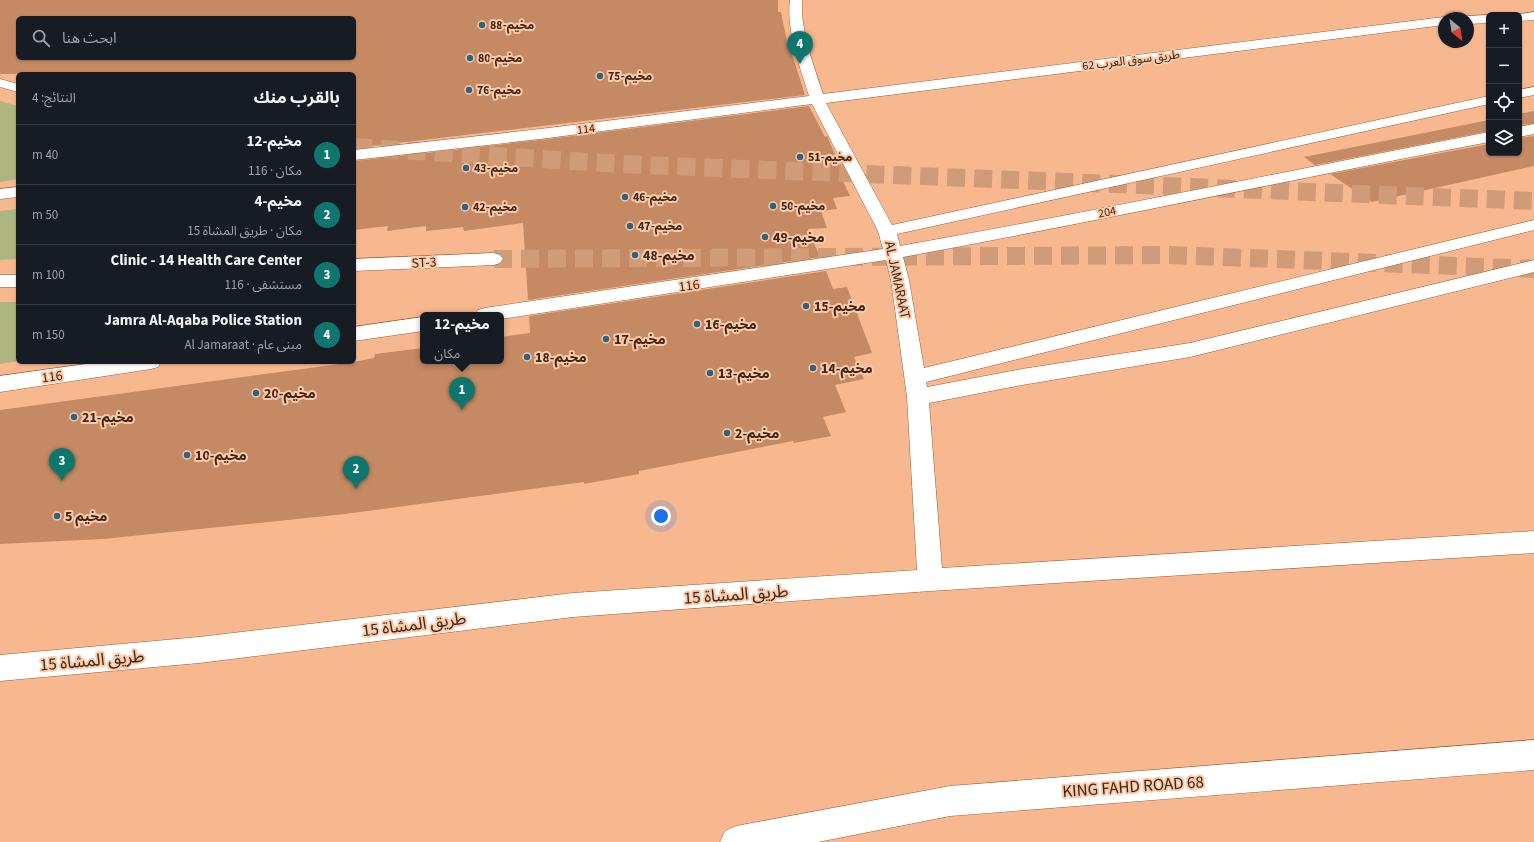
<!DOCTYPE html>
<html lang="ar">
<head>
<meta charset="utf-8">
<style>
  :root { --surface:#171b24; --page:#242831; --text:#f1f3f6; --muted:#9ea1a6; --line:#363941; --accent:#0f766e }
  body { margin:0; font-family:"Source Sans 3","Noto Sans Arabic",sans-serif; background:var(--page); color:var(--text); direction:rtl }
  .controls { position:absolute; right:12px; top:12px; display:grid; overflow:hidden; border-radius:6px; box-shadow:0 1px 3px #0004 }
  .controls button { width:36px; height:36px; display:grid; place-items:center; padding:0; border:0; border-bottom:1px solid var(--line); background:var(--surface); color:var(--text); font:20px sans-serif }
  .compass { position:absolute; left:1438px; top:12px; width:36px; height:36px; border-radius:50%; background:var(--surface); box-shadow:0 1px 3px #0004; rotate:150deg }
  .you { position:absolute; left:661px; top:516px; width:14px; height:14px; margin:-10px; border:3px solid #fff; border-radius:50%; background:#1a73e8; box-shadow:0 0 0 6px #1a73e833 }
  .badge { display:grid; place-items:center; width:26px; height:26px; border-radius:50%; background:var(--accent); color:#fff; font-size:13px; font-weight:700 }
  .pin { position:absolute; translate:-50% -33px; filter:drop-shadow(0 1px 2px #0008) }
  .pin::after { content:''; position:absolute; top:21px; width:14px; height:12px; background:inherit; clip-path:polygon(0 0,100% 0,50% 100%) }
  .popup { position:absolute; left:420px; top:312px; width:84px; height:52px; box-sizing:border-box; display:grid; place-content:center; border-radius:6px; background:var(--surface); filter:drop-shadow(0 1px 3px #0005); font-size:13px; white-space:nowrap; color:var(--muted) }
  .popup b { font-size:15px; color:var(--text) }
  .popup::after { content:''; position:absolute; left:50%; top:100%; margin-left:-8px; border:8px solid transparent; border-top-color:var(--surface) }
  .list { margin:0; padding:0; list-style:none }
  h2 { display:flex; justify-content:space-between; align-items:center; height:52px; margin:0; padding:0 16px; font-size:17px }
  h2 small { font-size:13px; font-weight:400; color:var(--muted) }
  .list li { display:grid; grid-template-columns:26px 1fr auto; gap:12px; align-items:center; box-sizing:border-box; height:60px; padding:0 16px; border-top:1px solid var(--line) }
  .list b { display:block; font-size:15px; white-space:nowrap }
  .list p { margin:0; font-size:13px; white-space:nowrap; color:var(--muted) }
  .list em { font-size:13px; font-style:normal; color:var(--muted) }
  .icon { flex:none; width:22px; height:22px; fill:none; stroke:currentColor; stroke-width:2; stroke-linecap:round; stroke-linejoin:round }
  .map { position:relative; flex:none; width:1534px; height:842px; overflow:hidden; direction:ltr }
  .search { position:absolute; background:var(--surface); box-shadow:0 1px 3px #0004; left:16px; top:16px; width:340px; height:44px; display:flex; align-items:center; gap:10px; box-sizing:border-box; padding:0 14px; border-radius:6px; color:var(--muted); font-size:15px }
  .panel { position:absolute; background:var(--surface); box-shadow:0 1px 3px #0004; left:16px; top:72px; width:340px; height:292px; border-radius:6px; direction:rtl }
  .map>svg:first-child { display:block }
  .green { fill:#aeb57e }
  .building { fill:#c58a63; fill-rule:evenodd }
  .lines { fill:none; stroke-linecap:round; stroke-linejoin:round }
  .minor-tunnel { stroke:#d29b78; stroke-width:18; stroke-dasharray:18 9; stroke-linecap:butt }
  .minor-casing { stroke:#975f39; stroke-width:1 }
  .major-casing { stroke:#975f39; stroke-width:1 }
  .minor { fill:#fff; fill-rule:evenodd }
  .major { fill:#fff; fill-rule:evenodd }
  .poi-dot { fill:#2f6480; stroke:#fcc9a9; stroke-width:1.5 }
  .labels { text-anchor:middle; stroke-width:4; stroke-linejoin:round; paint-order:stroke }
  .far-poi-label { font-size:12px; font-weight:bold; fill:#3e2616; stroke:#fcc9a9; text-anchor:start }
  .far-street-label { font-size:12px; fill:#3e2616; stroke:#fcc9a9 }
  .poi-label { font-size:14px; font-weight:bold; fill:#3e2616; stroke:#fcc9a9; text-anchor:start }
  .street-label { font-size:14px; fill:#3e2616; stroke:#fcc9a9 }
  .near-street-label { font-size:17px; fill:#3e2616; stroke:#fcc9a9 }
</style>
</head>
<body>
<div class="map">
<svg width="1534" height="842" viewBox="0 0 1534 842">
  <rect width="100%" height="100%" fill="#f7b890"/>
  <!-- green -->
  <g class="green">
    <polygon points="0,101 18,106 18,179 0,182"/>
    <polygon points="18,209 18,259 0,260 0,211"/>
    <polygon points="0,302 18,302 18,361 0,364"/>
  </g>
  <!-- building -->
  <g class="building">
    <path d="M0,0h778v12h3l8,39h2l14,44 -451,53v-74h-354zM18,18h336v40h-336z"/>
    <polygon points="809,106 825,137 827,136 828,138 846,180 843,181 850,196 833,198 837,209 821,211 827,228 808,229 820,257 528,300 523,223 464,231 463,227 426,231 426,226 387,231 388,226 354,230 354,161 540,140"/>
    <polygon points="1534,111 1534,123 1519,125 1519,114"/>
    <polygon points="1489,120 1489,131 1315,165 1304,157"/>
    <polygon points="1534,136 1534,166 1372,202 1330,174 1489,144 1489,153 1519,153 1519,138"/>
    <polygon points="826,271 833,289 847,287 872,353 854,357 864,379 835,385 846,412 823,417 831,436 794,443 793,441 639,471 639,474 584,484 584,482 345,514 103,539 0,544 0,410 354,362 374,358 375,354 423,348 423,361 501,361 501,337 530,333 529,316"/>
  </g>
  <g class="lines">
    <!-- minor-tunnel -->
    <g class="minor-tunnel">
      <polyline points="354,147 621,164 1534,201"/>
      <polyline points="494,259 1170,255 1534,269"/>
    </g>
    <!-- minor casing -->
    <g class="minor-casing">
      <g id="minor">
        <path d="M790,0h12c-2,30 12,66 21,94l621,-77 3,1h-3v7l-618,78 66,122 597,-129v8l-592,130 3,12c197,-35 393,-76 589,-114v10c-196,37 -390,79 -586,115l6,23 15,88 610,-148v10l-608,152 1,5 95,-18 168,-26 344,-83v12l-344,85 -168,28 -93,18 13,165 592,-37v22l-604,38 -357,26 -374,46 -199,18v-26l199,-18 374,-44 344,-23 -10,-173 -16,-117 -5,-20 -385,59v-4h-26l3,-5 7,-2 398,-59 -5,-18 -66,-127 -272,35 -186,21v-10l186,-21 269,-33c-9,-29 -23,-66 -19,-96z"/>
        <polygon points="1534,12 1534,20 1519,21 1519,15 1514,15"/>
        <polygon points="1489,15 1489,23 1468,24 1468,18 1463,18 1468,16"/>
        <polygon points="0,79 18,84 18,92 0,87"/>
        <polygon points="1534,87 1534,95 1519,98 1519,90"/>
        <polygon points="1534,124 1534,134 1519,137 1519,127"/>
        <polygon points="18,187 18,197 0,199 0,189"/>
        <polygon points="494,253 500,255 503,259 500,263 494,265 354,271 354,259"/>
        <rect x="0" y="275" width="18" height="12"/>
        <polygon points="423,317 423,331 354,341 354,327"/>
        <polygon points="100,362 161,362 158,367 151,369 0,392 0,376"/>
      </g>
    </g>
    <!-- major casing -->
    <g class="major-casing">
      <polygon id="major" points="1534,740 1534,770 950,816 818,842 720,842 725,831 736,826 950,786"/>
    </g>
    <!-- minor -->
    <use href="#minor" class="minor"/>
    <!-- major -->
    <use href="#major" class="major"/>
  </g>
  <!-- markers -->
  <g class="poi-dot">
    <circle cx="482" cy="25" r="4"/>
    <circle cx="470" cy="58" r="4"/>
    <circle cx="600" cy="76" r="4"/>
    <circle cx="469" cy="90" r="4"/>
    <circle cx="800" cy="157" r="4"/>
    <circle cx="466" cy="168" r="4"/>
    <circle cx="625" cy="197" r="4"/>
    <circle cx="773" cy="206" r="4"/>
    <circle cx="465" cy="207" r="4"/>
    <circle cx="630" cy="226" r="4"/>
    <circle cx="765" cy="237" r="4"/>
    <circle cx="635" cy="255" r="4"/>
    <circle cx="806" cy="306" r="4"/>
    <circle cx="697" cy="324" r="4"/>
    <circle cx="606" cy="339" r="4"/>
    <circle cx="527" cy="357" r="4"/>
    <circle cx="813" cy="368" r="4"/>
    <circle cx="710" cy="373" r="4"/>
    <circle cx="256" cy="393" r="4"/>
    <circle cx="74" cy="417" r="4"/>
    <circle cx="727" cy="433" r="4"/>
    <circle cx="187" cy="455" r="4"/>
    <circle cx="57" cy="516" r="4"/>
  </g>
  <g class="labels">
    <!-- far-poi labels -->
    <g class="far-poi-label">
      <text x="490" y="29">مخيم-88</text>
      <text x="478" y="62">مخيم-80</text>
      <text x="608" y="80">مخيم-75</text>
      <text x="477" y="94">مخيم-76</text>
      <text x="808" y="161">مخيم-51</text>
      <text x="474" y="172">مخيم-43</text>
      <text x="633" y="201">مخيم-46</text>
      <text x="781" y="210">مخيم-50</text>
      <text x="473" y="211">مخيم-42</text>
      <text x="638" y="230">مخيم-47</text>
    </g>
    <!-- far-street labels -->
    <g class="far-street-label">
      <text transform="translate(1131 60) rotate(-7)" y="4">طريق سوق العرب 62</text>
      <text transform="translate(586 129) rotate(-7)" y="4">114</text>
      <text transform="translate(1107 212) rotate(-12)" y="4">204</text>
    </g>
    <!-- poi labels -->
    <g class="poi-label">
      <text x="773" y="242">مخيم-49</text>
      <text x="643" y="260">مخيم-48</text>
      <text x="814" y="311">مخيم-15</text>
      <text x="705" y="329">مخيم-16</text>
      <text x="614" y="344">مخيم-17</text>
      <text x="535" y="362">مخيم-18</text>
      <text x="821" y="373">مخيم-14</text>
      <text x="718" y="378">مخيم-13</text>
      <text x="264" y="398">مخيم-20</text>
      <text x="82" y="422">مخيم-21</text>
      <text x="735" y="438">مخيم-2</text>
      <text x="195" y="460">مخيم-10</text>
      <text x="65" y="521">مخيم 5</text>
    </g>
    <!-- street labels -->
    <g class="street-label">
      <text transform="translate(424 262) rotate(-3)" y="5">ST-3</text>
      <text transform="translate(898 280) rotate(78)" y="5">AL JAMARAAT</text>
      <text transform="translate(689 285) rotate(-8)" y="5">116</text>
      <text transform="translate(52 376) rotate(-8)" y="5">116</text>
    </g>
    <!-- near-street labels -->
    <g class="near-street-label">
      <text transform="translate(736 594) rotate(-4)" y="6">طريق المشاة 15</text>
      <text transform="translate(414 624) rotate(-7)" y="6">طريق المشاة 15</text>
      <text transform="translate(92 660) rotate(-5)" y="6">طريق المشاة 15</text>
      <text transform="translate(1133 786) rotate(-4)" y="6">KING FAHD ROAD 68</text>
    </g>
  </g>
</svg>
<div class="controls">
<button>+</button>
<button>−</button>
<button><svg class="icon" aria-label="locate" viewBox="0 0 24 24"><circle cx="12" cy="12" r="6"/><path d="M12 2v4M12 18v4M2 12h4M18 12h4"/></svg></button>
<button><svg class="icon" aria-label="layers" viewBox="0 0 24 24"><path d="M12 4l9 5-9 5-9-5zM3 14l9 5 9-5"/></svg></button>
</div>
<svg class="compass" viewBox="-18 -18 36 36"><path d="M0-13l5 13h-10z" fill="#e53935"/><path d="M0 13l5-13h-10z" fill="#9ea1a6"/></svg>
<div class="you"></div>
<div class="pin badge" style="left:462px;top:410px">1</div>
<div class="popup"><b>مخيم-12</b>مكان</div>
<div class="pin badge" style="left:356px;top:489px">2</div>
<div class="pin badge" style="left:62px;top:481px">3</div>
<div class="pin badge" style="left:800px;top:64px">4</div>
<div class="search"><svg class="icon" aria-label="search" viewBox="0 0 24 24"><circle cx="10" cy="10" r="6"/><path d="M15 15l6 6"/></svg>ابحث هنا</div>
<section class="panel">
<h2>بالقرب منك<small>النتائج: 4</small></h2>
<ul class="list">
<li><span class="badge">1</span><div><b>مخيم-12</b><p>مكان · 116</p></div><em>40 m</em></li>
<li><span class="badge">2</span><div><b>مخيم-4</b><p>مكان · طريق المشاة 15</p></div><em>50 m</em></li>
<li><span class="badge">3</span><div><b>Clinic - 14 Health Care Center</b><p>مستشفى · 116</p></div><em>100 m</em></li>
<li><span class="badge">4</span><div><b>Jamra Al-Aqaba Police Station</b><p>مبنى عام · Al Jamaraat</p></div><em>150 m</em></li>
</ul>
</section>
</div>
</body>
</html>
